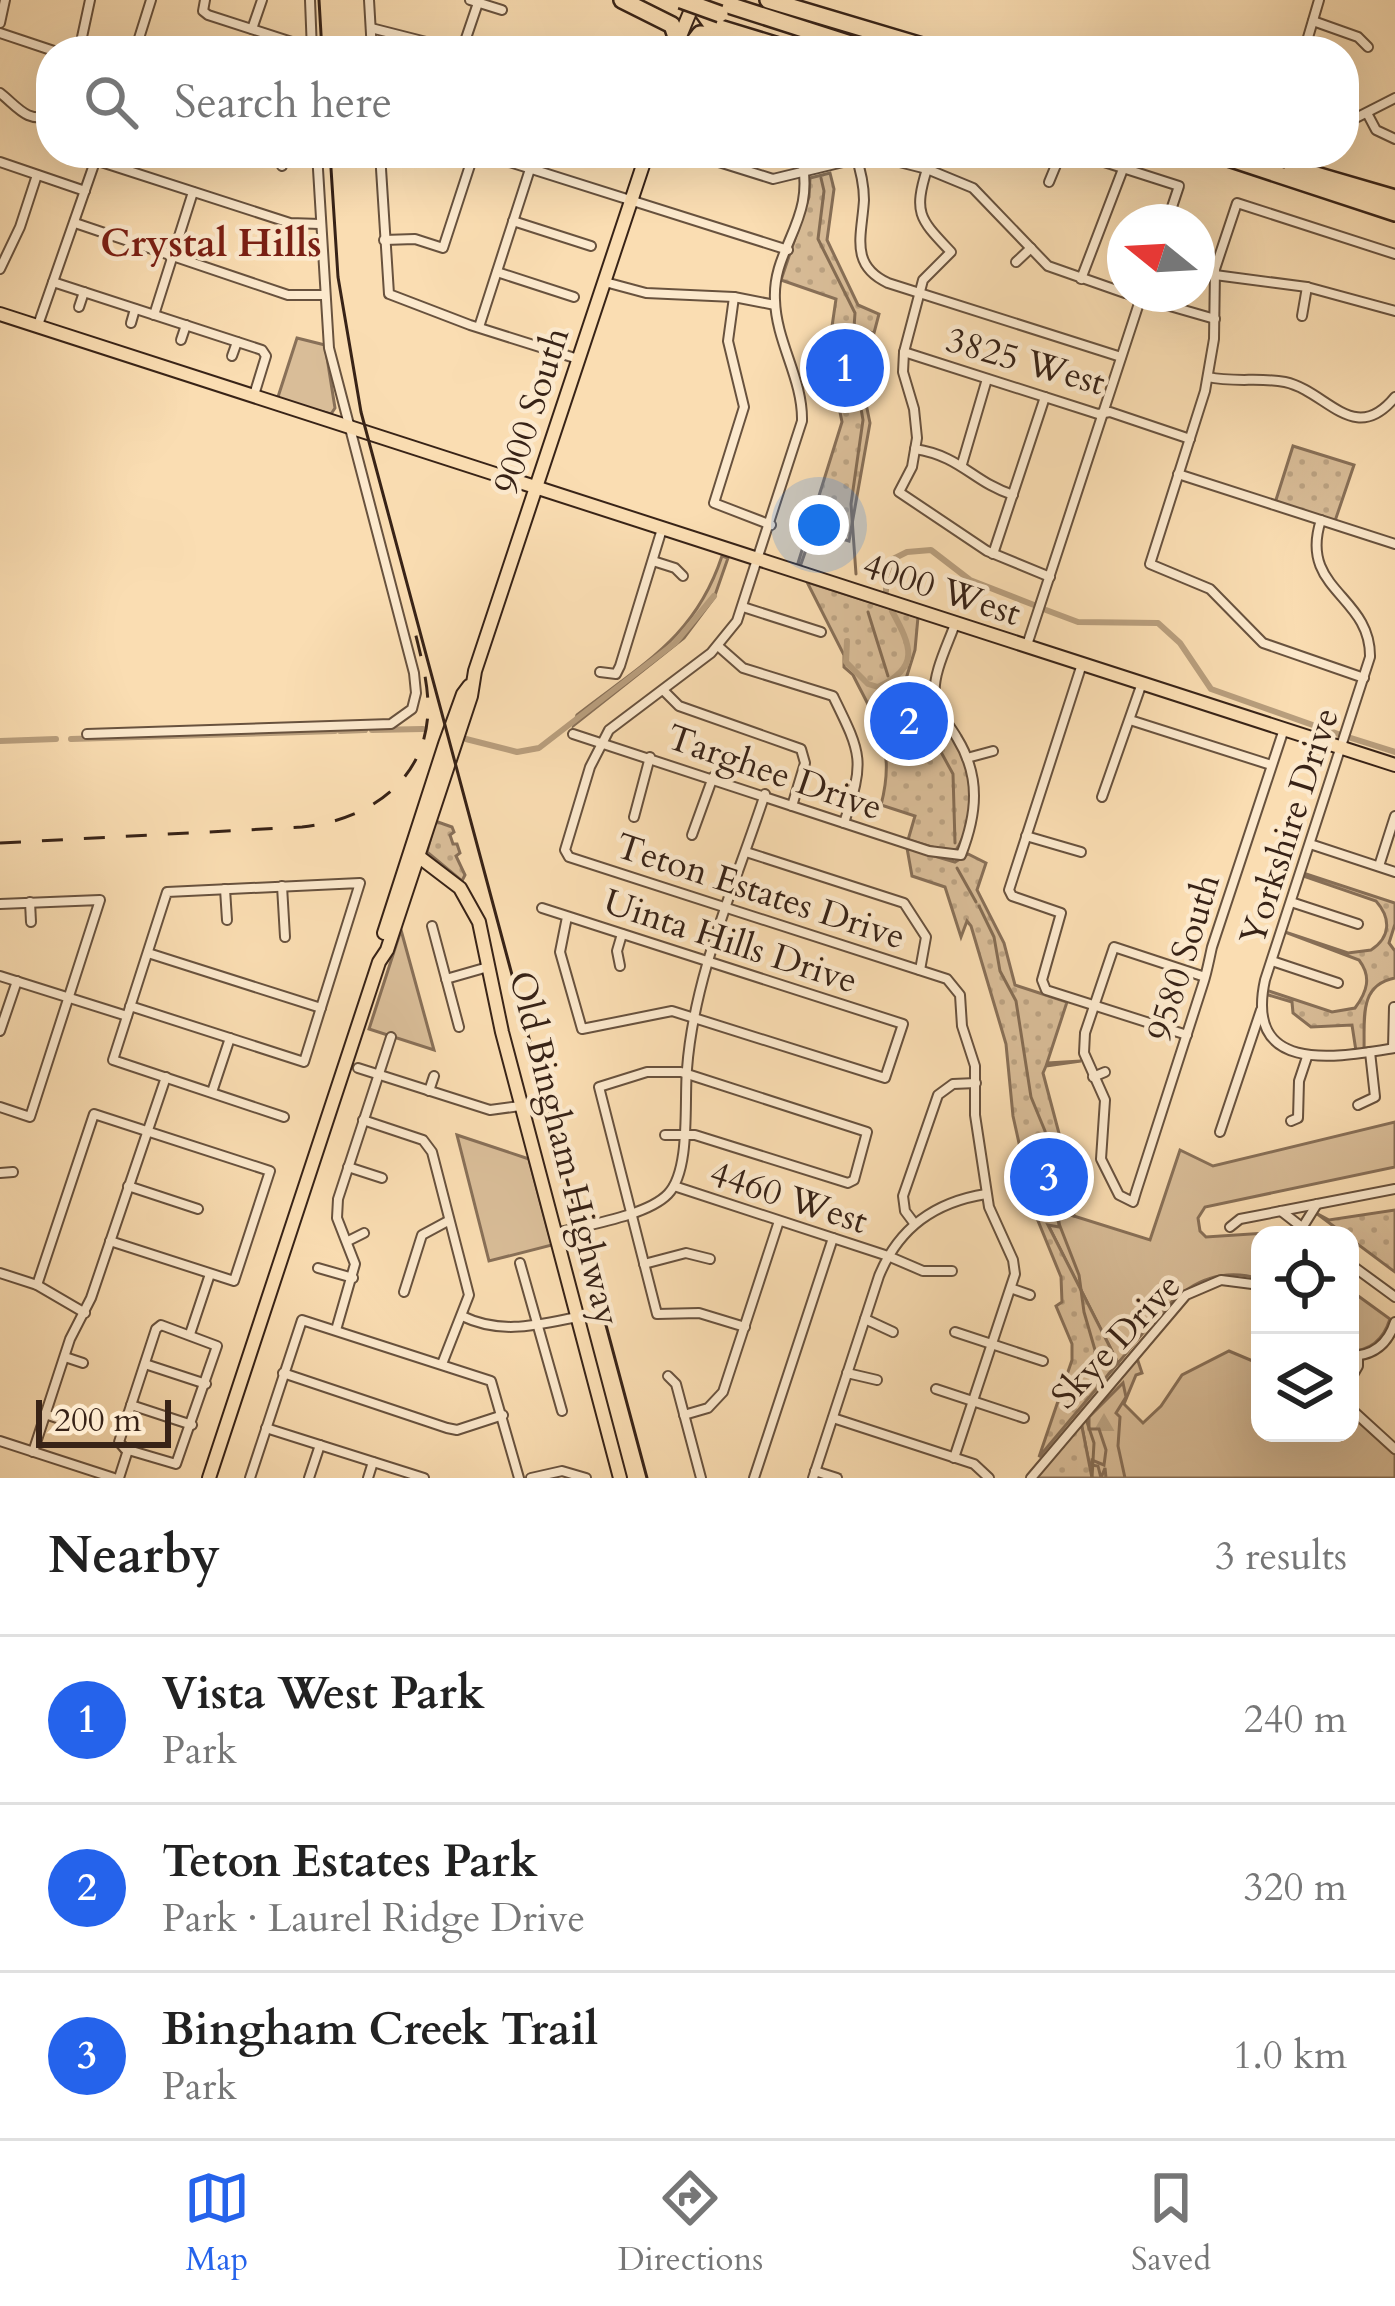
<!DOCTYPE html>
<html lang="en">
<head>
<meta charset="utf-8">
<style>
  :root { --surface:#fff; --page:#f2f2f2; --text:#222; --muted:#767676; --line:#e0e0e0; --accent:#2563eb }
  body { margin:0; font-family:Cardo,serif; background:var(--page); color:var(--text) }
  .controls { position:absolute; right:36px; bottom:36px; display:grid; overflow:hidden; border-radius:24px; box-shadow:0 12px 48px #0002 }
  .controls button { width:108px; height:108px; display:grid; place-items:center; padding:0; border:0; border-bottom:3px solid var(--line); background:var(--surface); color:var(--text); font:60px sans-serif }
  .compass { position:absolute; left:1107px; top:204px; width:108px; height:108px; border-radius:50%; background:var(--surface); box-shadow:0 12px 48px #0002; rotate:288deg }
  .scale { position:absolute; left:36px; bottom:30px; width:135px; box-sizing:border-box; padding-left:12px; border:6px solid #382317; border-top:0; font-size:33px; line-height:42px; white-space:nowrap; color:#382317; -webkit-text-stroke:9px #fce9cd; paint-order:stroke }
  .you { position:absolute; left:819px; top:525px; width:42px; height:42px; margin:-30px; border:9px solid #fff; border-radius:50%; background:#1a73e8; box-shadow:0 0 0 18px #1a73e833 }
  .badge { display:grid; place-items:center; width:78px; height:78px; border-radius:50%; background:var(--accent); color:#fff; font-size:39px; font-weight:700 }
  .pin { position:absolute; translate:-50% -50%; border:6px solid #fff; box-shadow:0 3px 12px #0006 }
  .list { margin:0; padding:0; list-style:none }
  h2 { display:flex; justify-content:space-between; align-items:center; height:156px; margin:0; padding:0 48px; font-size:51px }
  h2 small { font-size:39px; font-weight:400; color:var(--muted) }
  .list li { display:grid; grid-template-columns:78px 1fr auto; gap:36px; align-items:center; box-sizing:border-box; height:168px; padding:0 48px; border-top:3px solid var(--line) }
  .list b { display:block; font-size:45px; white-space:nowrap }
  .list p { margin:0; font-size:39px; white-space:nowrap; color:var(--muted) }
  .list em { font-size:39px; font-style:normal; color:var(--muted) }
  .icon { flex:none; width:66px; height:66px; fill:none; stroke:currentColor; stroke-width:2; stroke-linecap:round; stroke-linejoin:round }
  .map { position:relative; flex:none; width:1395px; height:1478px; overflow:hidden }
  .search { position:absolute; background:var(--surface); box-shadow:0 12px 48px #0002; left:36px; right:36px; top:36px; height:132px; display:flex; align-items:center; gap:30px; box-sizing:border-box; padding:0 42px; border-radius:48px; color:var(--muted); font-size:45px }
  .sheet { height:660px; background:var(--surface) }
  nav { display:flex; justify-content:space-around; align-items:center; box-sizing:border-box; height:168px; border-top:3px solid var(--line); background:var(--surface); font-size:33px; color:var(--muted) }
  nav a { display:grid; justify-items:center; gap:6px }
  nav .on { color:var(--accent) }
  .map>svg:first-child { display:block }
  .grass { fill:#d9bd98; stroke:#887058; stroke-width:3 }
  .forest { fill:url(#forest-firs); stroke:#887058; stroke-width:3 }
  .park { fill:url(#park-dots); stroke:#887058; stroke-width:3 }
  .lines { fill:none; stroke-linecap:round; stroke-linejoin:round }
  .stream { stroke:#856d54; stroke-width:3 }
  .canal { stroke:#b89e7d; stroke-width:6 }
  .minor-casing { stroke:#68523e; stroke-width:12 }
  .major-casing { stroke:#382317; stroke-width:16 }
  .highway-casing { stroke:#382317; stroke-width:20 }
  .minor { stroke:#fce9cd; stroke-width:8 }
  .major { stroke:#faddb2; stroke-width:12 }
  .highway { stroke:#faddb2; stroke-width:15 }
  .tram { stroke:#382317; stroke-width:3 }
  .rail { stroke:#382317; stroke-width:3; stroke-dasharray:21 21; stroke-linecap:butt }
  .highway-bridge-casing { stroke:#382317; stroke-width:20; stroke-linecap:butt }
  .highway-bridge { stroke:#faddb2; stroke-width:15 }
  .labels { text-anchor:middle; stroke-width:9; stroke-linejoin:round; paint-order:stroke }
  .street-label { font-size:36px; fill:#382317; stroke:#fce9cd }
  .neighbourhood-label { font-size:39px; font-weight:bold; fill:#7a1f14; stroke:#fce9cd }
</style>
</head>
<body>
<div class="map">
<svg width="1395" height="1478" viewBox="0 0 1395 1478">
  <defs>
    <pattern id="forest-firs" width="22" height="20" patternUnits="userSpaceOnUse" patternTransform="scale(3)"><rect width="22" height="20" fill="#d9bd98"/><path d="M5 1l3.5 6h-7zM16 11l3.5 6h-7z" fill="#bba282"/></pattern>
    <pattern id="park-dots" width="8" height="8" patternUnits="userSpaceOnUse" patternTransform="scale(3)"><rect width="8" height="8" fill="#d9bd98"/><path d="M2 2h.1M6 6h.1" fill="none" stroke="#bba282" stroke-width="1.8" stroke-linecap="round"/></pattern>
  </defs>
  <rect width="100%" height="100%" fill="#faddb2"/>
  <filter id="stains"><feTurbulence type="fractalNoise" baseFrequency=".00167" numOctaves="4"/><feColorMatrix values="0 0 0 0 .2 0 0 0 0 .09 0 0 0 0 .02 0 0 0 .5 -.17"/></filter>
  <radialGradient id="worn" r=".72"><stop offset=".6" stop-color="#630" stop-opacity="0"/><stop offset="1" stop-color="#630" stop-opacity=".3"/></radialGradient>
  <!-- grass -->
  <g class="grass">
    <polygon points="297,338 325,345 335,408 331,414 277,400"/>
    <path d="M722,556l6,2 -14,40 -30,40 -110,87 3,-10c65,-51 118,-77 145,-159z"/>
    <polygon points="401,930 434,1050 369,1029"/>
    <path d="M1395,1122v45l-190,40 -7,11 2,13 6,6 60,-4 8,2h-14v44c-68,-21 -103,39 -142,84l-71,-140 11,-12 92,29 30,-90 33,16z"/>
    <polygon points="457,1135 529,1159 552,1245 489,1261"/>
    <path d="M1350,1290l40,29c-6,19 -19,32 -40,32z"/>
    <polygon points="1229,1351 1260,1364 1260,1433 1350,1433 1350,1414 1395,1454 1395,1478 1092,1478 1081,1422 1137,1358 1142,1373 1136,1375 1124,1404 1143,1423 1161,1406 1182,1375"/>
  </g>
  <!-- forest -->
  <polygon class="forest" points="1123,1383 1126,1397 1116,1413 1120,1417 1118,1446 1125,1478 1106,1478 1105,1468 1101,1478 1098,1466 1091,1465 1092,1460 1104,1465 1106,1450 1099,1429 1089,1429 1089,1417"/>
  <!-- park -->
  <g class="park">
    <polygon points="830,173 834,189 827,240 858,305 879,314 874,333 860,330 858,333 857,360 870,423 849,541 813,530 801,564 798,563 842,422 828,354 836,299 781,280 809,197 810,178"/>
    <polygon points="1293,446 1354,465 1335,521 1275,503"/>
    <path d="M807,582l111,35 -3,33 -10,32 8,19 18,-2c7,19 20,33 29,51 15,33 16,69 -4,100l-10,1 -38,-11 7,-24 -34,-11c15,-57 -3,-80 -28,-130l-9,-8v-12z"/>
    <polygon points="435,821 452,827 454,832 450,835 453,844 457,844 460,853 456,856 465,875 462,881 427,852"/>
    <polygon points="907,848 955,862 968,854 986,863 977,890 1004,943 1015,985 1067,1002 1047,1063 1081,1061 1046,1066 1043,1073 1069,1171 1074,1216 1059,1212 1059,1227 1048,1225 1118,1363 1039,1457 1072,1360 1072,1344 1056,1306 1062,1302 1061,1277 1034,1211 1013,1116 1006,1044 971,926 967,921 961,937 945,887 912,876"/>
    <path d="M1303,873l92,30v21l-6,19 6,8v27c-37,7 -30,42 -31,72l-8,1 -4,-26 -41,2 -18,-14 -1,-11 -27,-8 1,-4 66,22 23,-4c12,-16 17,-31 4,-48l-74,-28 63,21 23,-3c20,-13 20,-32 5,-49l-73,-25z"/>
    <polygon points="1395,1210 1395,1272 1316,1213 1329,1220"/>
    <polygon points="1081,1422 1092,1478 1036,1478"/>
  </g>
  <g class="lines">
    <!-- stream -->
    <g class="stream">
      <polyline points="816,153 818,157"/>
      <polyline points="821,178 824,191 818,239 855,313 852,357 863,420 851,504 856,574"/>
      <polyline points="868,612 888,676"/>
      <polyline points="895,684 914,721 941,752 953,774 955,843"/>
      <polyline points="957,868 976,902"/>
      <polyline points="979,906 994,937 1000,971 1016,1001 1031,1097 1045,1131 1058,1221 1079,1275 1084,1312 1095,1350 1094,1385"/>
      <polyline points="1087,1422 1094,1443 1092,1478"/>
    </g>
    <!-- canal -->
    <g class="canal">
      <polyline points="886,591 886,575 893,559 907,552 931,550 970,580 1034,605"/>
      <polyline points="1046,610 1078,622 1158,623 1180,643 1211,689 1341,735"/>
      <path d="M847,641l-1,21 22,22 10,3c43,-20 33,-41 14,-76"/>
      <polyline points="372,730 423,729"/>
      <polyline points="340,731 365,730"/>
      <polyline points="1351,738 1395,752"/>
      <polyline points="71,739 335,731"/>
      <polyline points="466,739 517,752 539,748 675,643 714,596"/>
      <polyline points="0,741 56,739"/>
    </g>
    <!-- minor casing -->
    <g class="minor-casing">
      <g id="minor">
        <polyline points="205,0 203,11 208,15 298,44 312,44"/>
        <polyline points="310,0 312,51"/>
        <polyline points="369,0 372,51"/>
        <polyline points="470,0 502,10"/>
        <polyline points="1313,21 1358,37 1368,47"/>
        <polyline points="0,23 5,0"/>
        <polyline points="371,28 434,44 463,46"/>
        <polyline points="252,29 262,0"/>
        <polyline points="0,33 54,51"/>
        <polyline points="136,45 154,51"/>
        <polyline points="462,50 479,0"/>
        <polyline points="79,51 90,0"/>
        <polyline points="135,51 151,0"/>
        <polyline points="1304,51 1319,0"/>
        <path d="M0,93c17,13 27,31 51,22"/>
        <polyline points="1367,113 1376,130 1395,139"/>
        <polyline points="1344,124 1395,98"/>
        <polyline points="380,153 389,294 470,325 578,359"/>
        <polyline points="481,153 788,250"/>
        <polyline points="690,153 773,179 872,155 927,169 973,188 1048,266 1125,293"/>
        <path d="M800,153c19,66 -28,93 -25,147 1,42 28,79 27,121l-65,200 -26,32 -102,77 -19,37 -25,83 4,7 378,122 13,16 2,31 13,40v49l14,92 24,53 2,14 -61,184"/>
        <path d="M855,153c5,15 9,31 9,47 -2,35 -15,65 24,83l233,74"/>
        <polyline points="1076,153 1179,186 1167,222"/>
        <polyline points="95,160 290,223 320,224"/>
        <polyline points="0,162 85,191"/>
        <polyline points="282,166 286,153"/>
        <path d="M927,169c-14,45 -7,50 24,83l-28,28 -19,72 -1,20 11,37 3,29 -5,29 -13,25 88,59 63,26"/>
        <polyline points="1049,182 1061,153"/>
        <polyline points="513,221 591,246"/>
        <polyline points="75,223 288,295 324,295"/>
        <polyline points="384,240 415,239 443,248 474,153"/>
        <polyline points="1016,262 1031,248"/>
        <polyline points="0,269 20,227 37,175"/>
        <polyline points="497,272 574,297"/>
        <polyline points="1215,275 1307,287 1395,311"/>
        <polyline points="1081,279 1123,169"/>
        <polyline points="53,282 262,350 266,356 254,395"/>
        <polyline points="605,282 646,293 734,297 775,305"/>
        <polyline points="1128,294 1215,319"/>
        <polyline points="734,297 728,341 744,407 714,503 771,525"/>
        <polyline points="79,307 84,292"/>
        <polyline points="154,315 193,192"/>
        <polyline points="1302,316 1307,287"/>
        <polyline points="131,323 135,309"/>
        <polyline points="38,325 98,153"/>
        <polyline points="479,327 531,166"/>
        <polyline points="181,340 186,325"/>
        <polyline points="904,352 1098,414 1110,412 1190,439"/>
        <polyline points="232,356 237,342"/>
        <path d="M1208,377c26,6 52,0 77,5 42,9 69,65 110,15"/>
        <path d="M915,449c46,7 58,33 98,46"/>
        <polyline points="962,464 987,379"/>
        <polyline points="1178,474 1395,544"/>
        <path d="M1321,520c-23,70 50,75 49,137l-105,323c-21,96 73,77 130,68"/>
        <polyline points="993,554 1045,397"/>
        <polyline points="653,561 675,568 683,576"/>
        <polyline points="743,607 821,632"/>
        <polyline points="1027,645 1142,294"/>
        <path d="M718,646l25,22 90,28c29,59 32,64 11,127"/>
        <polyline points="1082,664 1009,890 1012,896 1061,913 1042,980 1046,990 1187,1035"/>
        <polyline points="600,672 616,674 620,666 662,529"/>
        <polyline points="1364,678 1263,643 1210,589 1150,564 1205,391 1214,339 1215,269 1237,203 1395,254"/>
        <polyline points="664,691 679,706 801,749 805,763 792,806"/>
        <polyline points="1130,720 1271,765"/>
        <polyline points="87,734 391,724 412,709 416,693 414,673 329,348 317,153"/>
        <path d="M573,734l356,117 32,4c16,-41 20,-78 -4,-117 -7,-12 -20,-27 -22,-42 -3,-21 13,-52 20,-72"/>
        <polyline points="967,758 993,751"/>
        <polyline points="1102,797 1142,683"/>
        <polyline points="634,817 650,757"/>
        <polyline points="692,835 713,777"/>
        <polyline points="1026,836 1081,852"/>
        <polyline points="1310,844 1395,872"/>
        <polyline points="746,852 904,903 926,937 920,970"/>
        <polyline points="1379,866 1395,816"/>
        <polyline points="282,886 285,937"/>
        <polyline points="225,889 227,920"/>
        <polyline points="30,902 31,922"/>
        <polyline points="1291,902 1358,924"/>
        <polyline points="0,904 100,900 30,1117 0,1107"/>
        <polyline points="542,908 903,1024 885,1078 672,1011 582,1029 560,952 567,917"/>
        <polyline points="432,926 459,1027"/>
        <polyline points="148,953 321,1008"/>
        <polyline points="1272,961 1338,983"/>
        <polyline points="620,966 617,951 622,934"/>
        <polyline points="0,976 127,1016"/>
        <path d="M1205,977l-91,-30 -29,86 -1,20 21,47 -4,59 18,36 14,7 3,-10 67,-208c4,-12 6,-24 9,-37l72,-218"/>
        <polyline points="446,979 488,967"/>
        <polyline points="130,1006 304,1062 360,883 167,892 113,1060 284,1117"/>
        <polyline points="0,1031 17,981"/>
        <polyline points="1393,1048 1394,1007"/>
        <polyline points="358,1068 490,1110 520,1106"/>
        <polyline points="1093,1077 1105,1072"/>
        <polyline points="429,1091 434,1076"/>
        <polyline points="212,1092 230,1038"/>
        <polyline points="1358,1105 1375,1097 1370,1052"/>
        <polyline points="363,1120 423,1140 432,1152 469,1295 442,1364"/>
        <polyline points="1291,1121 1298,1118 1299,1081 1307,1057"/>
        <polyline points="1220,1132 1261,1010"/>
        <polyline points="665,1135 695,1135 848,1183 854,1180 867,1132 681,1072 647,1072 599,1087 657,1314 699,1313 745,1327"/>
        <polyline points="348,1167 382,1178"/>
        <polyline points="0,1173 13,1172"/>
        <polyline points="128,1186 198,1209"/>
        <polyline points="674,1186 888,1256 923,1271 952,1271"/>
        <polyline points="1281,1211 1312,1235"/>
        <polyline points="914,1223 905,1211 903,1196 938,1095 953,1084 976,1083"/>
        <polyline points="1230,1227 1240,1219 1395,1189"/>
        <polyline points="1302,1228 1317,1204"/>
        <path d="M556,1233c30,-8 91,-17 112,-39 23,-24 16,-92 19,-125 7,-94 49,-186 78,-275"/>
        <polyline points="348,1241 364,1233"/>
        <polyline points="520,1263 562,1411"/>
        <polyline points="644,1264 686,1253 710,1259"/>
        <polyline points="1350,1264 1395,1297"/>
        <polyline points="318,1268 353,1278"/>
        <polyline points="0,1273 37,1285 85,1313"/>
        <polyline points="37,1285 94,1114 270,1171 234,1281 110,1241"/>
        <polyline points="1013,1289 1030,1295"/>
        <polyline points="404,1292 422,1235 448,1221"/>
        <path d="M462,1316c39,19 75,9 115,1"/>
        <polyline points="865,1319 893,1332"/>
        <polygon points="161,1325 217,1346 176,1464 125,1449 119,1442 156,1329"/>
        <polyline points="336,1330 355,1264 337,1218 338,1199 391,1037"/>
        <polyline points="955,1332 1043,1361"/>
        <polyline points="190,1334 210,1274"/>
        <path d="M1350,1356c23,0 38,-12 45,-34"/>
        <polyline points="65,1357 83,1363"/>
        <polyline points="145,1364 206,1384"/>
        <polyline points="283,1373 447,1428 457,1430 503,1415"/>
        <polyline points="847,1373 877,1380"/>
        <polyline points="668,1376 676,1384 701,1478"/>
        <polyline points="1350,1380 1358,1366 1358,1356"/>
        <polyline points="936,1389 1024,1418"/>
        <polyline points="131,1405 192,1425"/>
        <polyline points="1350,1408 1395,1449"/>
        <polyline points="45,1414 63,1420"/>
        <polyline points="684,1415 708,1408 723,1392 779,1221"/>
        <polyline points="833,1418 974,1464 989,1478"/>
        <polyline points="266,1428 424,1478"/>
        <polyline points="0,1441 114,1478"/>
        <polyline points="33,1452 70,1339 91,1298 166,1077"/>
        <polyline points="815,1471 837,1478"/>
        <polyline points="119,1478 128,1450"/>
        <polyline points="250,1478 302,1320 491,1381 519,1478"/>
        <polyline points="309,1478 320,1445"/>
        <polyline points="368,1478 373,1462"/>
        <polyline points="531,1478 562,1471 586,1478"/>
        <polyline points="754,1478 833,1238"/>
        <path d="M813,1478l66,-202c20,-49 56,-74 107,-82"/>
        <polyline points="1031,1478 1186,1295 1221,1280 1260,1285"/>
      </g>
    </g>
    <!-- major casing -->
    <g class="major-casing">
      <g id="major">
        <polyline points="674,51 695,0"/>
        <polyline points="0,314 1395,765"/>
        <polyline points="418,856 460,888 479,922 502,1032 620,1478"/>
        <polyline points="384,933 445,744 463,694 469,686"/>
        <polyline points="209,1478 379,962 387,950 471,696 475,671 647,153"/>
      </g>
    </g>
    <!-- highway casing -->
    <g class="highway-casing">
      <g id="highway">
        <polyline points="622,0 672,25 677,40"/>
        <polyline points="713,0 872,51"/>
        <polyline points="768,0 939,51"/>
        <polyline points="695,1 713,26 795,51"/>
        <polyline points="687,51 700,34 723,35"/>
        <polyline points="1213,153 1395,213"/>
        <polyline points="1292,168 1395,198"/>
      </g>
    </g>
    <!-- minor -->
    <use href="#minor" class="minor"/>
    <!-- major -->
    <use href="#major" class="major"/>
    <!-- highway -->
    <use href="#highway" class="highway"/>
    <!-- tram -->
    <g class="tram">
      <polyline points="319,0 322,51"/>
      <polyline points="330,153 338,277 361,412 647,1478"/>
    </g>
    <!-- rail -->
    <path class="rail" d="M0,843l302,-16c69,-7 128,-49 126,-124 -1,-28 -10,-57 -16,-84"/>
    <!-- highway-bridge casing -->
    <g class="highway-bridge-casing">
      <polyline id="highway-bridge" points="681,0 720,14"/>
    </g>
    <!-- highway-bridge -->
    <use href="#highway-bridge" class="highway-bridge"/>
  </g>
  <g class="labels">
    <!-- street labels -->
    <g class="street-label">
      <text transform="translate(1026 360) rotate(16)" y="13">3825 West</text>
      <text transform="translate(530 410) rotate(-72)" y="13">9000 South</text>
      <text transform="translate(942 588) rotate(18)" y="13">4000 West</text>
      <text transform="translate(775 771) rotate(19)" y="13">Targhee Drive</text>
      <text transform="translate(1288 826) rotate(-72)" y="13">Yorkshire Drive</text>
      <text transform="translate(761 890) rotate(18)" y="13">Teton Estates Drive</text>
      <text transform="translate(731 940) rotate(18)" y="13">Uinta Hills Drive</text>
      <text transform="translate(1182 957) rotate(-73)" y="13">9580 South</text>
      <text transform="translate(566 1148) rotate(76)" y="13">Old Bingham Highway</text>
      <text transform="translate(789 1196) rotate(18)" y="13">4460 West</text>
      <text transform="translate(1115 1340) rotate(-47)" y="13">Skye Drive</text>
    </g>
    <!-- neighbourhood labels -->
    <g class="neighbourhood-label">
      <text x="211" y="256">Crystal Hills</text>
    </g>
  </g>
  <rect width="100%" height="100%" filter="url(#stains)"/>
  <rect width="100%" height="100%" fill="url(#worn)"/>
</svg>
<div class="controls">
<button><svg class="icon" aria-label="locate" viewBox="0 0 24 24"><circle cx="12" cy="12" r="6"/><path d="M12 2v4M12 18v4M2 12h4M18 12h4"/></svg></button>
<button><svg class="icon" aria-label="layers" viewBox="0 0 24 24"><path d="M12 4l9 5-9 5-9-5zM3 14l9 5 9-5"/></svg></button>
</div>
<svg class="compass" viewBox="-18 -18 36 36"><path d="M0-13l5 13h-10z" fill="#e53935"/><path d="M0 13l5-13h-10z" fill="#767676"/></svg>
<div class="scale">200 m</div>
<div class="you"></div>
<div class="pin badge" style="left:845px;top:368px">1</div>
<div class="pin badge" style="left:909px;top:721px">2</div>
<div class="pin badge" style="left:1049px;top:1177px">3</div>
<div class="search"><svg class="icon" aria-label="search" viewBox="0 0 24 24"><circle cx="10" cy="10" r="6"/><path d="M15 15l6 6"/></svg>Search here</div>
</div>
<section class="sheet">
<h2>Nearby<small>3 results</small></h2>
<ul class="list">
<li><span class="badge">1</span><div><b>Vista West Park</b><p>Park</p></div><em>240 m</em></li>
<li><span class="badge">2</span><div><b>Teton Estates Park</b><p>Park · Laurel Ridge Drive</p></div><em>320 m</em></li>
<li><span class="badge">3</span><div><b>Bingham Creek Trail</b><p>Park</p></div><em>1.0 km</em></li>
</ul>
</section>
<nav>
<a class="on"><svg class="icon" aria-label="map" viewBox="0 0 24 24"><path d="M3 6l6-2 6 2 6-2v14l-6 2-6-2-6 2zM9 4v14M15 6v14"/></svg>Map</a>
<a><svg class="icon" aria-label="directions" viewBox="0 0 24 24"><path d="M12 3l9 9-9 9-9-9zM9 14v-3h6M13 9l2 2-2 2"/></svg>Directions</a>
<a><svg class="icon" aria-label="saved" viewBox="0 0 24 24"><path d="M7 4h10v16l-5-4-5 4z"/></svg>Saved</a>
</nav>
</body>
</html>
